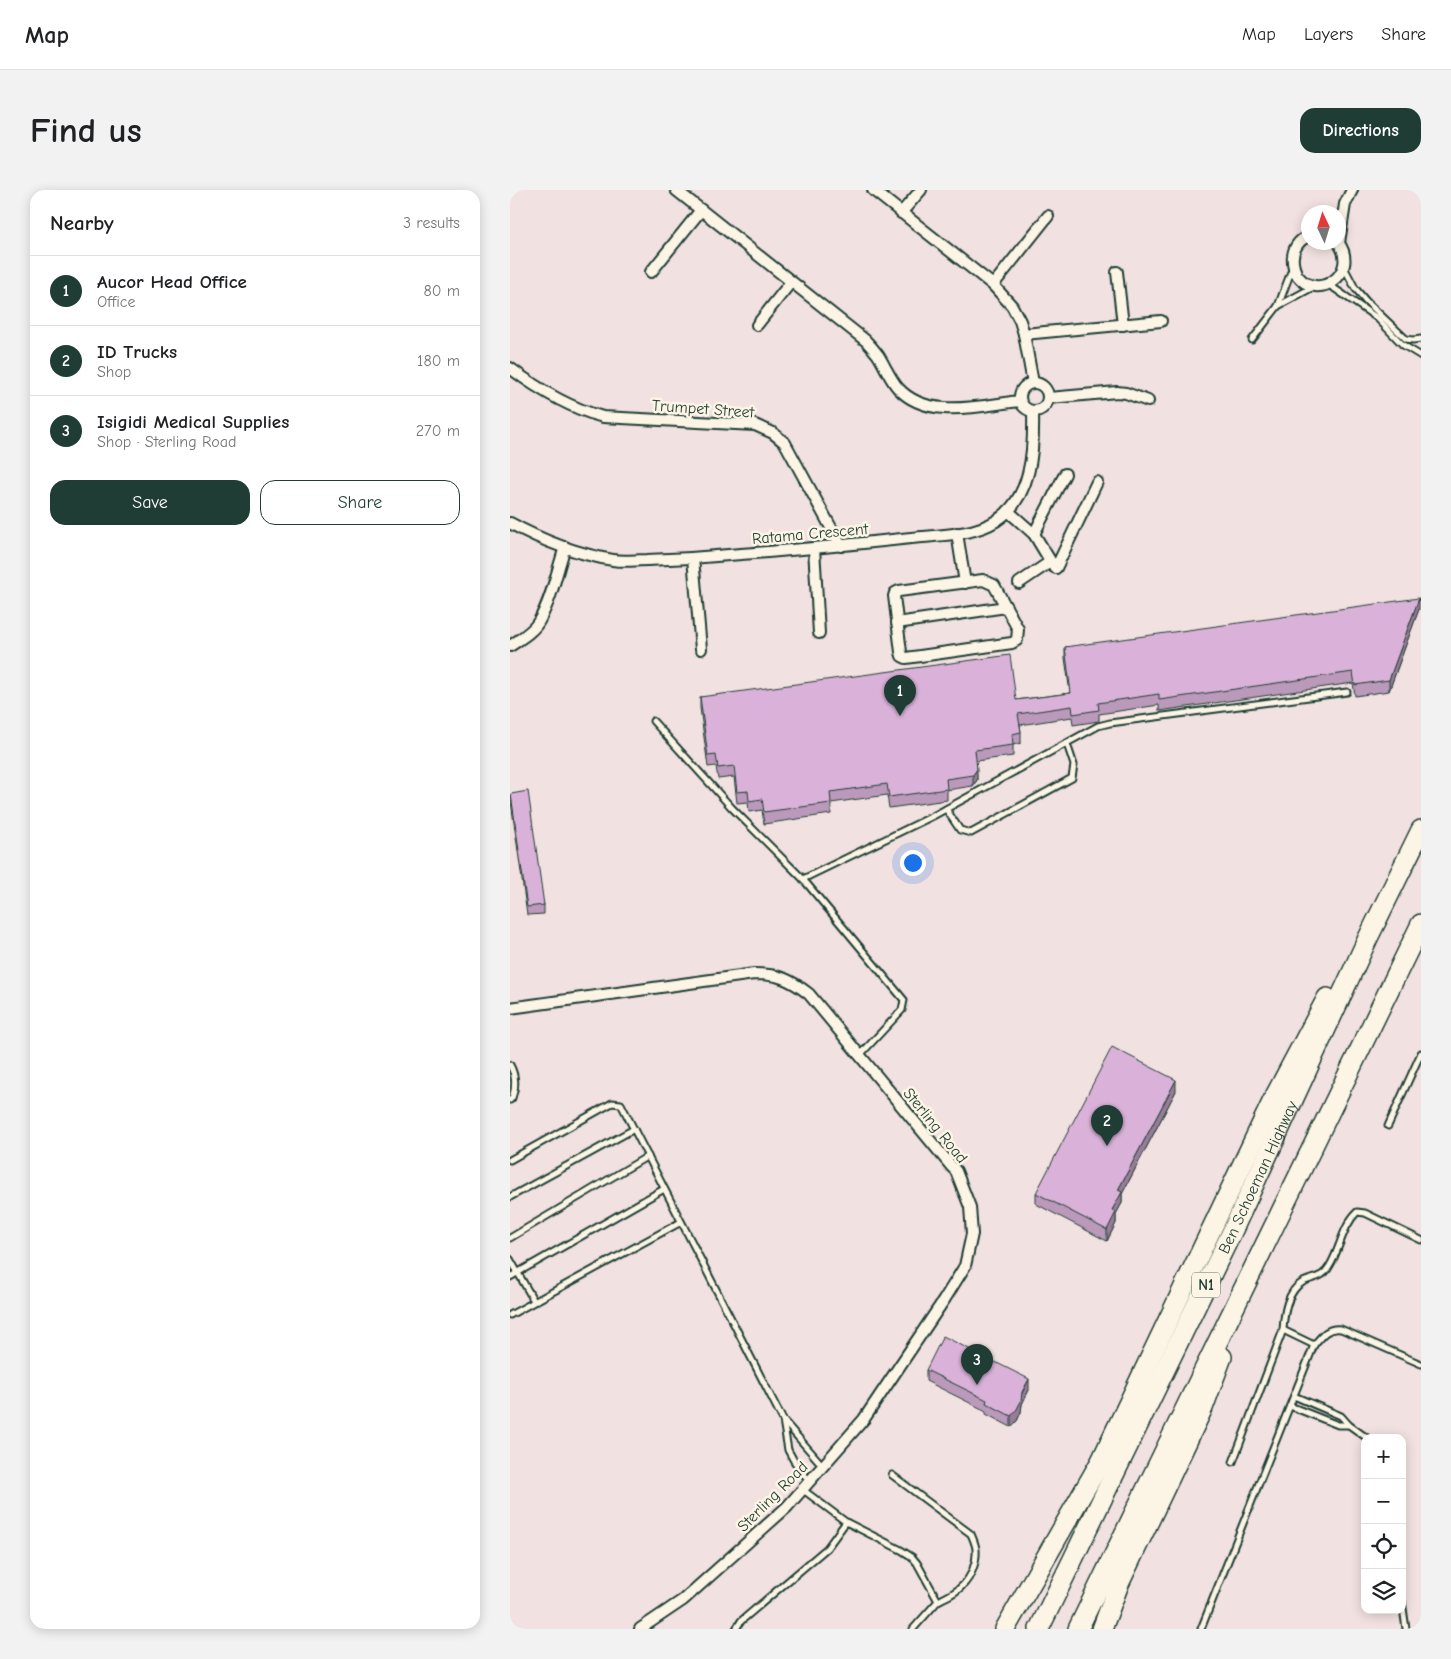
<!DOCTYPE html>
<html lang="en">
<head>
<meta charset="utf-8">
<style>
  :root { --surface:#fff; --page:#f2f2f2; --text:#202124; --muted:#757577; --line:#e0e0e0; --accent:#1f3d34 }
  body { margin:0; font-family:"Comic Neue",sans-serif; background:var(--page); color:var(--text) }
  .controls { position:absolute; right:15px; bottom:15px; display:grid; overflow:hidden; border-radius:10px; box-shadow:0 2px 12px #0003 }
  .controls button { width:45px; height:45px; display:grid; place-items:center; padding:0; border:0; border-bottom:1px solid var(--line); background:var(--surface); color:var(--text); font:25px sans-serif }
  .compass { position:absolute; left:791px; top:15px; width:45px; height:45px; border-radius:50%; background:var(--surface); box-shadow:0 2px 12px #0003; rotate:356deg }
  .you { position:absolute; left:402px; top:672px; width:18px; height:18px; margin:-12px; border:4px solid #fff; border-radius:50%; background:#1a73e8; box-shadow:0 0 0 8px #1a73e833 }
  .badge { display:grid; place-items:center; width:32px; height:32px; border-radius:50%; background:var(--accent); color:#fff; font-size:16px; font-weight:700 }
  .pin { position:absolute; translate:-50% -41px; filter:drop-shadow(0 1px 2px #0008) }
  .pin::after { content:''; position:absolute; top:26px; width:18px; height:15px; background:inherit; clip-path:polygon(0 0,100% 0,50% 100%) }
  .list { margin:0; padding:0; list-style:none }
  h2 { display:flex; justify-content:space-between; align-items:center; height:65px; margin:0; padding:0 20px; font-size:21px }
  h2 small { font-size:16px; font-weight:400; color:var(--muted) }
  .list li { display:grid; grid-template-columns:32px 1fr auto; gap:15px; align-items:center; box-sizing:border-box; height:70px; padding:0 20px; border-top:1px solid var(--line) }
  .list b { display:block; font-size:19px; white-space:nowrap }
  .list p { margin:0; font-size:16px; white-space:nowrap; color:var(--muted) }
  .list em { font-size:16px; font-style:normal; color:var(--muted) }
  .actions { display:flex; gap:10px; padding:15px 20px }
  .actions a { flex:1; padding:11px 0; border:1px solid var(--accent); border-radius:15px; text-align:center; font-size:18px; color:var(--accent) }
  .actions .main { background:var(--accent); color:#fff }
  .icon { flex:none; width:28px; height:28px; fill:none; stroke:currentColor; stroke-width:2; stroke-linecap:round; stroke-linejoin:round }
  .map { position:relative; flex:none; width:911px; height:1439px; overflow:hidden; border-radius:15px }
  header { display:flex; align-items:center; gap:30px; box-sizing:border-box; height:70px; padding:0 25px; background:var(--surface); border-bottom:1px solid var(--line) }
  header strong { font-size:24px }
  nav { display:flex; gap:28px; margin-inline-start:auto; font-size:18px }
  .intro { display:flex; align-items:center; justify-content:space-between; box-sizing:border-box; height:120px; padding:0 30px }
  h1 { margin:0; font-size:35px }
  .button { padding:12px 22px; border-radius:15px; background:var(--accent); color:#fff; font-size:18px; font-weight:700 }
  main { display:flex; gap:30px; padding:0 30px }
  aside { flex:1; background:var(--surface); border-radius:15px; box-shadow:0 2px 12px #0003 }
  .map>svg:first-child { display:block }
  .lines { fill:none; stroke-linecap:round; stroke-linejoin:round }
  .lane-casing { stroke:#1f3d34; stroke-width:9 }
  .street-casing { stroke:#1f3d34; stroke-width:14 }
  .highway-casing { stroke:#1f3d34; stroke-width:22 }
  .lane { stroke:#fcf5e5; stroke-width:5 }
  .street { stroke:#fcf5e5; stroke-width:10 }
  .highway { stroke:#fcf5e5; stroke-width:19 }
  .wall { fill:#b9b; stroke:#1f3d34 }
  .shaded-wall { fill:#997d98; stroke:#1f3d34 }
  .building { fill:#dab2d9; stroke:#1f3d34 }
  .labels { text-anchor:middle; stroke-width:5; stroke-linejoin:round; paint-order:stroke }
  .shield { fill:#fcf5e5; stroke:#617469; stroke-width:1 }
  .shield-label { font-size:15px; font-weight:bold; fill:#1f3d34 }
  .street-label { font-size:16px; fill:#1f3d34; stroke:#fcf5e5 }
</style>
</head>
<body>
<header>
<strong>Map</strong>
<nav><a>Map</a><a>Layers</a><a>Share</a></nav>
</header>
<div class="intro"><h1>Find us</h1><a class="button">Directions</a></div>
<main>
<aside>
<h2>Nearby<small>3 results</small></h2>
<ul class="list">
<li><span class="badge">1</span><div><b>Aucor Head Office</b><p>Office</p></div><em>80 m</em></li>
<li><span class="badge">2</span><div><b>ID Trucks</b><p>Shop</p></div><em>180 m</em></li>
<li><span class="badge">3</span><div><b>Isigidi Medical Supplies</b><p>Shop · Sterling Road</p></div><em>270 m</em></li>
</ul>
<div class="actions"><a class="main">Save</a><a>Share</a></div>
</aside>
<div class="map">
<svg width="911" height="1439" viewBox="0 0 911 1439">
  <rect width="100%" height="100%" fill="#f2e1e1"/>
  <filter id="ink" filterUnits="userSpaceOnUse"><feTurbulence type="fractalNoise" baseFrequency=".02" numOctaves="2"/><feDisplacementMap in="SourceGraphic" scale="10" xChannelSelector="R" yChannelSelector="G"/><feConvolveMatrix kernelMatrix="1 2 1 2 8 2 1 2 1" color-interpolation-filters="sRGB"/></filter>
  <g filter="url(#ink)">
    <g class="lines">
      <!-- lane casing -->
      <g class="lane-casing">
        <g id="lane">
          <polyline points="834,77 845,98 856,111 896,149 903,150 911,149"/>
          <polyline points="818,94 867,128 893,155 911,166"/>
          <polyline points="768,116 805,96"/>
          <polyline points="742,150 768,116 782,79"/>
          <polyline points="143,531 222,618 293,689"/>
          <polyline points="436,619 450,640 461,643 562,588 564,575 557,554"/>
          <polyline points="350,865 392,820 394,810 293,689 423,626 588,536 600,533 837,502"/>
          <path d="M0,875c6,11 6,22 2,33l-2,2"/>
          <polyline points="878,936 911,863"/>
          <polyline points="0,970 102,913 111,914 273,1230 278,1260 284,1271 299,1291"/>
          <polyline points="0,1007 124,939"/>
          <polyline points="0,1048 138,966"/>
          <polyline points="0,1069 24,1111"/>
          <polyline points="0,1087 154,999"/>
          <polyline points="0,1125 171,1032"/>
          <polyline points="773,1140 804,1155"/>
          <polyline points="784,1206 831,1226 839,1235 857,1248"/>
          <polyline points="780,1216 828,1235 839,1235"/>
          <polyline points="273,1230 313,1276"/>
          <path d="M723,1272l50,-132c1,-17 4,-39 20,-48 10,-5 20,-4 26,-15 11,-17 13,-40 28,-55l8,1 56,27"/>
          <path d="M382,1285l79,59c2,5 5,11 5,16 1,12 -5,28 -14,36 -6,7 -16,11 -24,15"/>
          <polyline points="292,1299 336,1332 391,1360 402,1367 407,1373 428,1411 403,1439"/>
          <polyline points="892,1411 896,1439"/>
          <polyline points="226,1439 231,1431 317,1358 336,1332"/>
          <path d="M691,1439l113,-284c8,-10 14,-18 27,-16l80,35"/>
        </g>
      </g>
      <!-- street casing -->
      <g class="street-casing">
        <g id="street">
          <path d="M166,0l189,150c5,5 9,10 13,15 7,11 12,24 20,33 30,33 84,17 122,13"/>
          <polyline points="363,0 483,95 502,116 510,131 514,144 523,193"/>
          <polyline points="391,23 411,0"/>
          <path d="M798,46c-8,4 -14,11 -15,20 -1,7 1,13 4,19 20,28 64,-2 41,-33"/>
          <polyline points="829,53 835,14 842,0"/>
          <polyline points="141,82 191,20"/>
          <polyline points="607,82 613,135"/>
          <polyline points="483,95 538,26"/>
          <polyline points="247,135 281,92"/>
          <polyline points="514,144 651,131"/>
          <path d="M0,178c28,21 59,40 93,49l152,8 18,8 12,10 56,103"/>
          <circle cx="524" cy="207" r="14"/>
          <polyline points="539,208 607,202 616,203 638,211"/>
          <polyline points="498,321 524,344 544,377 546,378 587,292"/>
          <path d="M0,333c31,17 67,31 103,37 11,2 23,0 34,0 32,-1 63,-3 94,-6 57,-4 114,-10 170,-16 27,-3 61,-2 85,-17 36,-23 38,-71 37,-109"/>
          <polyline points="447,343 455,393"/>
          <polyline points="524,344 555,284"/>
          <polyline points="304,358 309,443"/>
          <polyline points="183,368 191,459"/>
          <polygon points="473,390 484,395 508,439 507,450 502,453 396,468 392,466 391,462 384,406 385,403 389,401"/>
          <polyline points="509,393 540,372"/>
          <polyline points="387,433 496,417"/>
          <path d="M0,456c10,-7 23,-14 29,-25 13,-23 18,-50 26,-74"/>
          <path d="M0,818l244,-34c24,0 36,5 55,20l143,173 4,4 14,36 2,27 -7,32 -21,34 -80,119 -77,88 -104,93 -43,29"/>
        </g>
      </g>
      <!-- highway casing -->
      <g class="highway-casing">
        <g id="highway">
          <polyline points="495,1439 591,1271 764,908 817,808"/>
          <path id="s1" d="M529,1439l192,-395 137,-296 53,-108"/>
          <path d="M568,1439c114,-235 229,-469 343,-705"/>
          <polyline points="592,1439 609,1394 693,1218 712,1167"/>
        </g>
      </g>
      <!-- lane -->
      <use href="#lane" class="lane"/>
      <!-- street -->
      <use href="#street" class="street"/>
      <!-- highway -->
      <use href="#highway" class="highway"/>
    </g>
    <!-- wall -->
    <g class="wall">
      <polygon points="909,419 879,501 845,506 843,493 649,521 649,515 589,524 589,531 563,535 562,527 510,535 511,542 511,553 503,555 503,566 466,571 467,590 463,596 437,600 437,610 379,618 377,605 321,613 321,624 254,634 252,620 239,622 238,612 227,613 224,587 208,589 206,576 198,577 190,518 190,507 506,510 560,503 555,468 555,457"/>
      <polygon points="1,604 34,715 34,724 17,725 1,612"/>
      <polygon points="666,901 612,1004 612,1013 606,1024 606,1033 597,1051 526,1014 526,1003"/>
      <polygon points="416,1180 519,1200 512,1214 511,1222 507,1231 501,1237 476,1224 476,1221 416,1191"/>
    </g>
    <!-- shaded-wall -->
    <g class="shaded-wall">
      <polygon points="909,408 909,419 879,501 879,490"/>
      <polygon points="467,579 467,590 463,596 463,585"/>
      <polygon points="666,890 666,901 612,1004 612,1013 606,1024 606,1033 597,1051 597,1040 608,1000"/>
      <polygon points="519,1189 519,1200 512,1214 511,1222 507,1231 501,1237 501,1226"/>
    </g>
    <!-- building -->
    <g class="building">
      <polygon points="909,408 879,490 845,495 843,482 649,510 649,504 588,513 589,520 563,524 562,516 508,524 511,542 502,544 503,555 465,560 467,579 463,585 436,589 437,599 379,607 377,594 320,602 321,613 254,622 252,609 239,611 238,601 227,602 224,576 208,578 206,565 198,566 190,507 500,465 506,510 561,503 555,457"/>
      <polygon points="18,601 34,715 17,717 1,604"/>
      <polygon points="602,857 666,890 608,1000 612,1002 602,1020 606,1022 597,1040 526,1003"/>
      <polygon points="433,1146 519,1189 512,1202 511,1211 507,1219 501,1226 476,1213 477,1210 416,1180"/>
    </g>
  </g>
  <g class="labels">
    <!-- shield labels -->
    <rect class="shield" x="682" y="1082.5" width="28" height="25" rx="4"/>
    <g class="shield-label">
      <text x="696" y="1100">N1</text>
    </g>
    <!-- street labels -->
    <g class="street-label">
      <text transform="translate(193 218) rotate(4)" y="6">Trumpet Street</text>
      <text transform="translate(300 343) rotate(-5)" y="6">Ratama Crescent</text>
      <text transform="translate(426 935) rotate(51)" y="6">Sterling Road</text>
      <text dy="6" stroke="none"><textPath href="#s1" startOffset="502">Ben Schoeman Highway</textPath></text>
      <text transform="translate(262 1306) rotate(-45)" y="6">Sterling Road</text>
    </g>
  </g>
</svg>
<div class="controls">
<button>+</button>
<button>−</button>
<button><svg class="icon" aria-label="locate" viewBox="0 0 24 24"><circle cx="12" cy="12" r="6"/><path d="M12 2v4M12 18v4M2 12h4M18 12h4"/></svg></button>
<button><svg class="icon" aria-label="layers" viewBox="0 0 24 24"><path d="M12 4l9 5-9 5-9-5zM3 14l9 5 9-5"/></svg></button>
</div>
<svg class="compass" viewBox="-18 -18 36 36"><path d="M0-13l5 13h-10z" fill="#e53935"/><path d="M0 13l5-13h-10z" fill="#757577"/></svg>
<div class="you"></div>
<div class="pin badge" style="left:390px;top:526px">1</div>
<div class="pin badge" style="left:597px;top:956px">2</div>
<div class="pin badge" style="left:467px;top:1195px">3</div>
</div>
</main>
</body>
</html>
